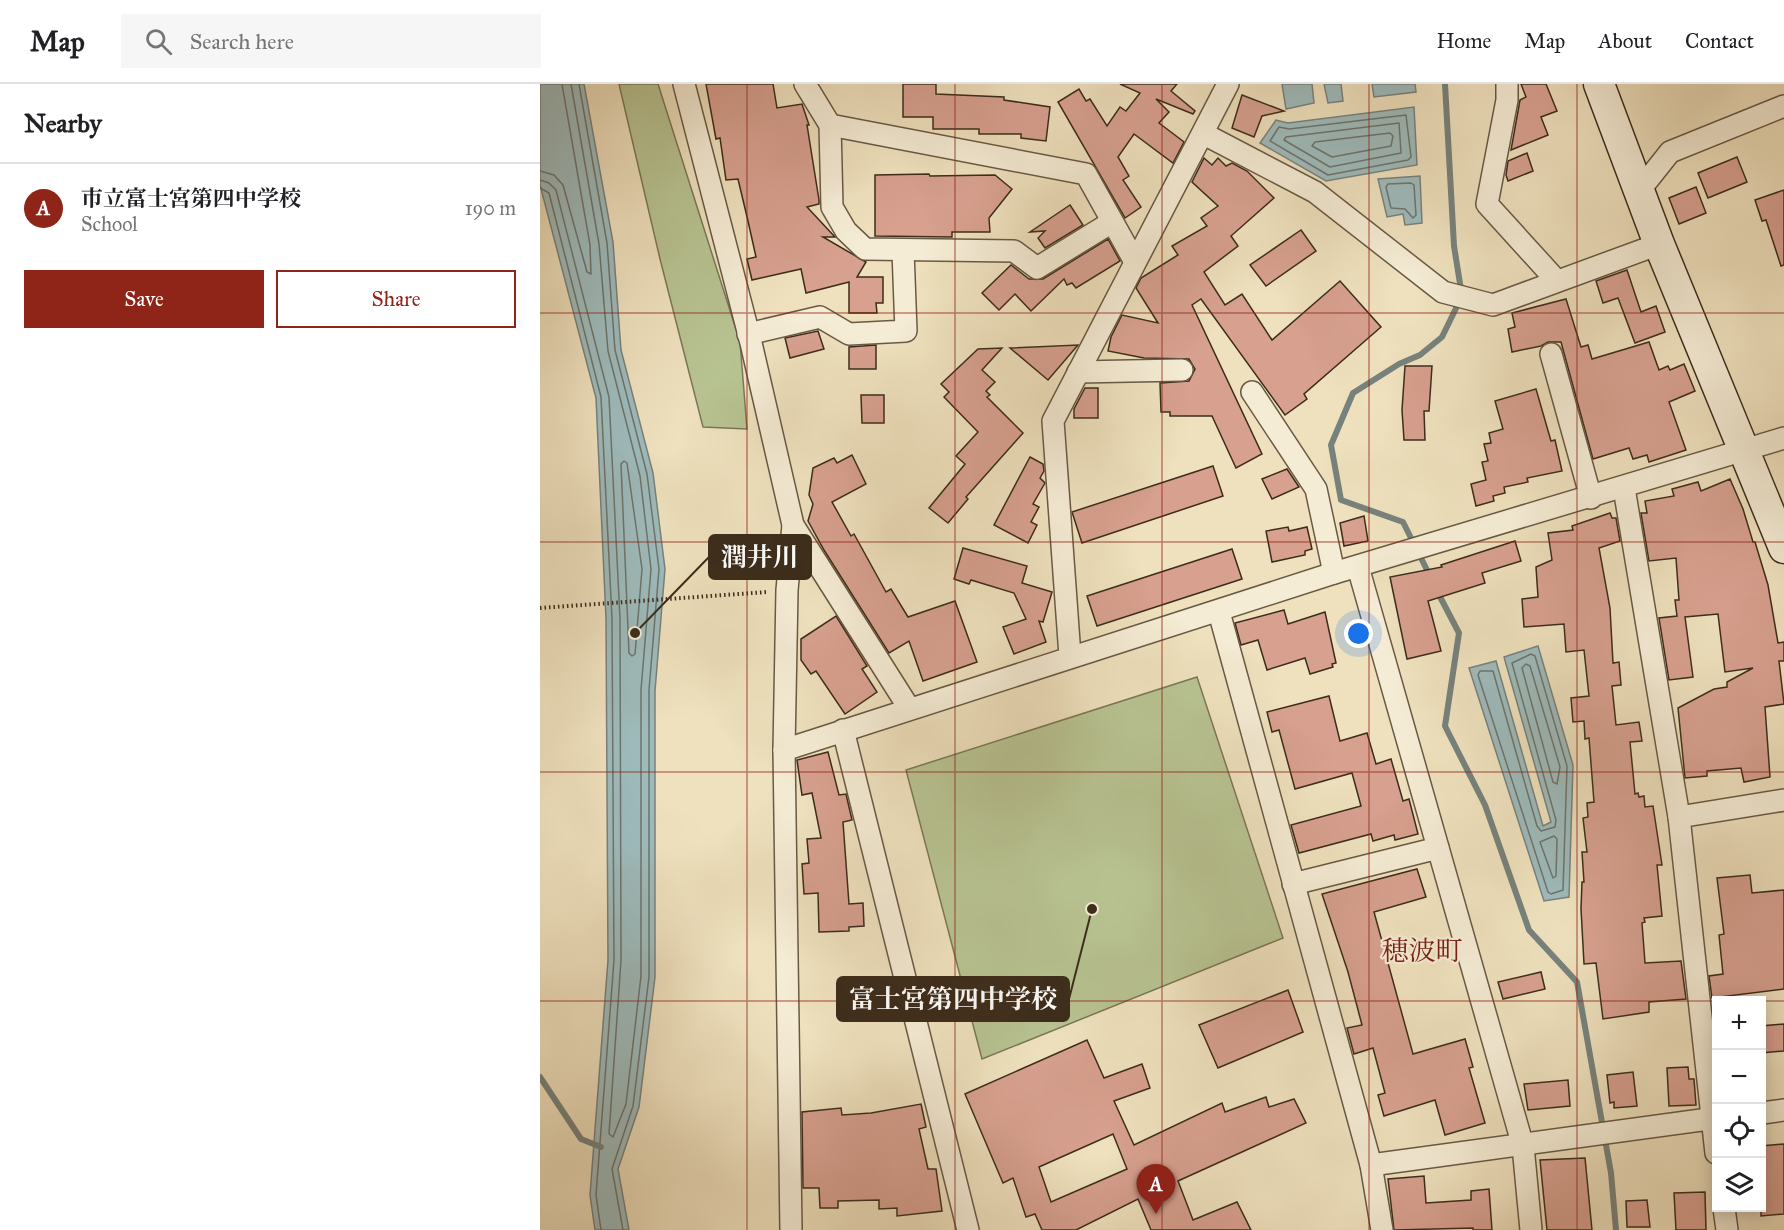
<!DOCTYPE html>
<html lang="en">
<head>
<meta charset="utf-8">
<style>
  :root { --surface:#fff; --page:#f6f6f6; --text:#202124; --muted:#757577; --line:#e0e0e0; --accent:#8f2418 }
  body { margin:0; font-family:"IM FELL Great Primer","Noto Serif JP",serif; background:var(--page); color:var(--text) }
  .controls { position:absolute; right:18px; bottom:18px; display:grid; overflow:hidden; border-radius:0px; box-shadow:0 3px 15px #0003 }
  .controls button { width:54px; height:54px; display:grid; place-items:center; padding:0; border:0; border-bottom:2px solid var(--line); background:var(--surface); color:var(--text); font:30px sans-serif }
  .you { position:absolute; left:819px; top:550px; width:21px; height:21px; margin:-15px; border:4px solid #fff; border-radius:50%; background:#1a73e8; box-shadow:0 0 0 9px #1a73e833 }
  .badge { display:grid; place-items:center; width:39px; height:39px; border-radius:50%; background:var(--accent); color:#fff; font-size:20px; font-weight:700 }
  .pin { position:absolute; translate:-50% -50px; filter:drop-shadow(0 2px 3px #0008) }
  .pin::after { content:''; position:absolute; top:32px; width:21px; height:18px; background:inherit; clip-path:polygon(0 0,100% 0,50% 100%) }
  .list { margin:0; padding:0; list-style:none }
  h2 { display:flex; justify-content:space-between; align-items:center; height:78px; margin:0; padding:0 24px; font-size:26px }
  h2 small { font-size:20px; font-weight:400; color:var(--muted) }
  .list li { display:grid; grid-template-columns:39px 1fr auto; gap:18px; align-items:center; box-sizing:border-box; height:90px; padding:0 24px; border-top:2px solid var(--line) }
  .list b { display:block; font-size:22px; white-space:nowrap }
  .list p { margin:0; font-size:20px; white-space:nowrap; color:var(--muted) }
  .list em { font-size:20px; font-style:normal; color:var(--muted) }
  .actions { display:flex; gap:12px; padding:18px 24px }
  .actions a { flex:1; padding:14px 0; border:2px solid var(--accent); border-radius:0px; text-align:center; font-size:21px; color:var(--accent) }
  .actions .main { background:var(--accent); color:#fff }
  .icon { flex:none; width:33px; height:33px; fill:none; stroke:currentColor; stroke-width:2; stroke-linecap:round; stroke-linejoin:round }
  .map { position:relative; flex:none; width:1244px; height:1146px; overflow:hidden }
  header { display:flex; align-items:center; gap:36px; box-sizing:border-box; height:84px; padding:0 30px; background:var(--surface); border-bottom:2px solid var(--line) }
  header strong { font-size:28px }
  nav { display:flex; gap:33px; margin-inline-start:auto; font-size:21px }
  .search { width:420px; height:54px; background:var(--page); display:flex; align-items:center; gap:15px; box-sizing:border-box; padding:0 21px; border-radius:0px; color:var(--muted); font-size:22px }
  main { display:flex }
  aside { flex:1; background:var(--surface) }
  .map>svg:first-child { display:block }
  .green { fill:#b8c392; stroke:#7a7856; stroke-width:1.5 }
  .water { fill:#9ebbbc; stroke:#77827c; stroke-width:1.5 }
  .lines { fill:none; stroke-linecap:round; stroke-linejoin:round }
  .shore { stroke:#6d746c; stroke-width:1.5 }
  .stream { stroke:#77827c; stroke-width:6 }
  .building { fill:#d7a08f; stroke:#3c2c1b; stroke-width:1.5; fill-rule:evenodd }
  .street-casing { stroke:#695944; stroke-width:24 }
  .secondary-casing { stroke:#3c2c1b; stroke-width:33 }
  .path { stroke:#3c2c1b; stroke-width:4; stroke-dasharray:1.5 3; stroke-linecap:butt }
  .street { stroke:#f5ecd5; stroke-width:21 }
  .secondary { stroke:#f5ecd5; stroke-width:30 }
  .grid { fill:none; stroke:#8f2418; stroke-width:1.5; stroke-opacity:0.55 }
  .labels { text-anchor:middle; stroke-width:4.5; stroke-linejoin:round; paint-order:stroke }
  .quarter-label { font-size:27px; fill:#7a1f14; stroke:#f5ecd5 }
  .leader { fill:none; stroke:#3c2c1b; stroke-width:2 }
  .callout-dot { fill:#3c2c1b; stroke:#f5ecd5; stroke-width:2 }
  .callout { fill:#3c2c1b; stroke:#3c2c1b; stroke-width:2 }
  .callout-label { font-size:26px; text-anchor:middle; font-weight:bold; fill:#fff }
</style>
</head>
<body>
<header>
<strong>Map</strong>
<div class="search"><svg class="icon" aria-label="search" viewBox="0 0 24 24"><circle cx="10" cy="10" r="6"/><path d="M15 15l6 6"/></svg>Search here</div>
<nav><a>Home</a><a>Map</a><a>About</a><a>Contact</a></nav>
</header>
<main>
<aside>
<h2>Nearby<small></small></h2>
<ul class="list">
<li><span class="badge">A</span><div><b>市立富士宮第四中学校</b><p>School</p></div><em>190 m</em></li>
</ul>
<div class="actions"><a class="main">Save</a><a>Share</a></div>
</aside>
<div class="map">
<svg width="1244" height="1146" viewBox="0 0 1244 1146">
  <rect width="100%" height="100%" fill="#efe1be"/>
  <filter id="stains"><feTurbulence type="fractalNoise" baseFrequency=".00333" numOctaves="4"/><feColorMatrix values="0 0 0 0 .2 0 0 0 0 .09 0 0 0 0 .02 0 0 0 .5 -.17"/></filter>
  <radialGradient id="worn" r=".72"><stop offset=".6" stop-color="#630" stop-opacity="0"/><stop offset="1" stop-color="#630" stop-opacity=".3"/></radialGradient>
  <!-- green -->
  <g class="green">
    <polygon points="79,0 118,0 200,258 207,345 163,343 120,175"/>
    <polygon points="657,593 743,854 442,975 366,686"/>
  </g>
  <!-- water -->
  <g class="water">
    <polygon points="0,0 44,0 73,158 81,266 113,389 125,485 115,607 115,893 99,1023 78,1085 89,1146 55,1146 50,1111 68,876 66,535 56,314 0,101"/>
    <polygon points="742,0 772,0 774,19 746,25"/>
    <polygon points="784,0 801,0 803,17 788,19"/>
    <polygon points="832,0 875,0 876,8 834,13"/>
    <polygon points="874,23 877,81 786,97 720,59 736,36 748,39"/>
    <polygon points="880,92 882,139 865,141 863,130 847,133 838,95"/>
    <polygon points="998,562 1033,681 1029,813 1004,817 929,584 956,577 1003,742 1011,738 964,573"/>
  </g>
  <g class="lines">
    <!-- shore -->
    <g class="shore">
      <polyline points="39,0 67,159 75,266 107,390 119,485 109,606 109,893 93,1022 72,1085 83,1146"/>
      <polygon points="866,31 871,73 868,76 788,91 730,57 739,43 749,45"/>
      <polygon points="859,39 861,69 790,83 744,56 746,53"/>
      <polygon points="850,49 853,52 851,62 792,73 772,62 775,58"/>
      <polyline points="0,87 14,91 23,101 47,188 51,190 50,161 22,0"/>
      <polyline points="0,96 9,99 16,106 69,313 80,535 81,876 69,1050 73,1053 86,1020 101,892 101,606 111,485 100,392 68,267 59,160 31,0"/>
      <polygon points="871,99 874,101 876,131 873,134 865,125 851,124 846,103 848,100"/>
      <polyline points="0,104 9,109 61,313 72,535 74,876 56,1111 61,1146"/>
      <polygon points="84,377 87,379 102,485 95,570 92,572 89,569 81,380"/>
      <polygon points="991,570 995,572 1027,682 1023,806 1011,810 1008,808 938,591 940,587 953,587 997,742 1001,747 1015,743 1016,736 972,579"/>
      <polygon points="986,580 990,582 1020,683 1017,700 1013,698 982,584"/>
      <polygon points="1014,752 1017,755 1016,792 1013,794 1000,758"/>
    </g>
    <!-- stream -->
    <g class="stream">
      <polyline points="890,492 863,438 801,416 791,361 813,309 859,280 880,271 902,253 922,212 914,162 905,0"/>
      <polyline points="897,507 919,549 905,642 945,721 989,846 1037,898 1071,1089 1076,1146"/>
      <polyline points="0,993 41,1055 61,1063"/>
    </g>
  </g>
  <!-- building -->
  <g class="building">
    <polygon points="166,0 233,0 237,24 262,20 269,41 267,41 279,116 279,120 267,123 295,153 283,153 326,178 317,193 343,193 343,219 336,219 337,229 309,229 309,198 266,209 261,185 212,196 207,175 216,173 208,137 198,95 186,96 180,54 176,55"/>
    <polygon points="363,0 396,0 396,10 464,13 464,16 510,23 506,57 481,54 481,50 439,50 439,45 393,45 393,33 363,33"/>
    <polygon points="580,0 637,0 631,7 655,27 653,30 616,15 629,28 619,39 644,58 633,79 594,50 578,73 589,92 583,96 601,123 585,134 518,18 539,5 546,17 550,15 567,42 580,23 586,27 600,9"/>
    <polygon points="981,0 1006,0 1017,27 1001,33 1008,51 971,66 980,16 986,13"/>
    <polygon points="702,11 744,27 722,32 714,53 692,44"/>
    <polygon points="987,69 993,87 968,97 966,91 968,77"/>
    <polygon points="1197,73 1207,98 1168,114 1158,89"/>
    <polygon points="664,74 672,81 678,74 686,82 692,79 707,87 734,114 691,152 698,162 664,188 685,221 702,210 732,256 800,197 841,243 764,310 767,315 745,331 661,215 652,221 722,370 696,384 672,332 630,332 630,328 621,328 620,299 649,297 655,285 649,275 604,274 568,267 571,253 582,231 618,239 596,204 601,194 638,171 632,162 667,142 661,134 678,122 652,98"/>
    <polygon points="389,90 390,92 455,91 472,105 449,134 450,148 412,148 412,153 335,152 335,91"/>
    <polygon points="1156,103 1166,129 1139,140 1129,114"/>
    <polygon points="1244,106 1244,181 1241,182 1226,136 1222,137 1215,116"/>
    <polygon points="530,121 543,141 505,164 498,154 505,147 490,148"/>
    <polygon points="761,146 776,167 726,202 710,181"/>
    <polygon points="568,155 580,177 536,204 532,199 527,201 524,195 491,227 475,210 459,226 442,209 471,181 489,195 503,195"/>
    <polygon points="1087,186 1101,228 1116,222 1125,248 1095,259 1078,214 1063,219 1056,197"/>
    <polygon points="1026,215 1041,263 1048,261 1052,275 1109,258 1119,286 1128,282 1130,286 1144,280 1155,307 1129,318 1146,366 1109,378 1107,371 1093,375 1089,364 1053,375 1021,258 1008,258 1001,262 972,268 968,245 975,243 972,229"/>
    <polygon points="278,247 284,265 250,274 245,254"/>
    <polygon points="336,261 336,285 309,285 309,263"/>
    <polygon points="538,261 508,296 470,264"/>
    <polygon points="462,264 442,286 455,298 446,307 450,311 447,313 483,349 426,413 428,415 408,439 389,424 425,380 416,372 438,348 404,313 409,308 401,300 438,265"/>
    <polygon points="865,282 892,282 889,327 884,327 885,356 864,356 862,326"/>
    <polygon points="545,304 558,304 558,334 534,334 534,325"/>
    <polygon points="996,305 1011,357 1015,356 1022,387 987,394 988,398 964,403 965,409 953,412 954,417 936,422 931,400 946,396 942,378 948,377 944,360 951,359 949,349 963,345 955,317"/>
    <polygon points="321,311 344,311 344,339 322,339"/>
    <polygon points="312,371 326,400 292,418 311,452 314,450 346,508 351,505 368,533 415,517 437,578 383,597 369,557 349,569 284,466 268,437 273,420 269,411 273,384 294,374 297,379"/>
    <polygon points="490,373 503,380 504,387 500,394 505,399 493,420 499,423 491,438 497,441 488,459 454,441"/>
    <polygon points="673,382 683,412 542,459 532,428"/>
    <polygon points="747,385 759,403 732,415 722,395"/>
    <polygon points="1190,395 1203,425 1213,458 1215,458 1228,501 1238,559 1244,558 1244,577 1239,577 1244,620 1225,623 1230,693 1204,698 1201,684 1167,687 1167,692 1145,694 1138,624 1174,605 1187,603 1187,598 1213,584 1185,588 1178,530 1145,533 1153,593 1129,596 1119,534 1137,532 1135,516 1139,516 1136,474 1109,477 1101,429 1107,429 1105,417 1134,412 1132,405 1158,398 1161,407"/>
    <polygon points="1070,429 1072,434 1076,434 1080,457 1059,464 1070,524 1073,579 1079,578 1081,601 1072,602 1076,641 1099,638 1102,657 1090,658 1095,710 1098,709 1099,713 1104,712 1105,723 1113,722 1122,781 1117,781 1122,832 1104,834 1105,838 1102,839 1105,879 1141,877 1146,915 1109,918 1109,928 1063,935 1056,879 1044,880 1041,825 1042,798 1044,798 1042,768 1047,768 1043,734 1048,733 1047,719 1054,718 1049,654 1045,655 1044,637 1033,638 1031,614 1049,612 1044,566 1026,568 1024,540 984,543 982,515 998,513 996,483 1012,476 1008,449 1033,446 1032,442"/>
    <polygon points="824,432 828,457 804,462 800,439"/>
    <polygon points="748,443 749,447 767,443 772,465 765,467 765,471 732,478 726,447"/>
    <polygon points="975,457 981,477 942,489 945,499 888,517 901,567 867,575 850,493 902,483 901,481"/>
    <polygon points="423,464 487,482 482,499 512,508 503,538 499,537 506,558 474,570 463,543 486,535 474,509 431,496 429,500 414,495"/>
    <polygon points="692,465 702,495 557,542 547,512"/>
    <polygon points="744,526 748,540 785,528 796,579 792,580 793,583 770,590 765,574 727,586 718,556 701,561 695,539"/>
    <polygon points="296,532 327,582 322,585 337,608 305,630 276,587 271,590 261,576 261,555"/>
    <polygon points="789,612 800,657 827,649 836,680 851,675 863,717 869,715 878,750 855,756 854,751 833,757 831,750 759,769 751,741 821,722 812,689 755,705 739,646 732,648 727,628"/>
    <polygon points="288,668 299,711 306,710 312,736 303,738 309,820 323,819 324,842 309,843 309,847 279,848 278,809 264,810 262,780 269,779 267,755 281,754 272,709 262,711 257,676"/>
    <polygon points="877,785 886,813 834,828 873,970 925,955 933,983 929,984 945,1039 905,1051 895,1016 844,1032 838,1011 845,1009 833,964 814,970 807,944 822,941 808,888 782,810"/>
    <polygon points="1210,791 1212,809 1244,806 1244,905 1172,914 1169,892 1183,890 1179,851 1184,850 1177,794"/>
    <polygon points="1001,888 1005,905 963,915 958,898"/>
    <polygon points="748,906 763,948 678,984 659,941"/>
    <polygon points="1244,940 1244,967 1221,969 1221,942"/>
    <path d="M547,956l17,38 38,-14 8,24 -36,13 20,44 88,-42 3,9 41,-15 3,10 25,-8 12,24 -128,58 15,39 44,-18 14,28h-100l-13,-31 -62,31h-34l-7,-16 -9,3 -13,-39 -10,5 -38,-89zM573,1050l14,35 -76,33 -12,-35z"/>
    <polygon points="1148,983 1149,995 1154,995 1156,1021 1129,1022 1127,984"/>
    <polygon points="1093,988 1097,1022 1074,1024 1074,1018 1070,1019 1067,991"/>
    <polygon points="1028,996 1030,1022 988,1026 984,1000"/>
    <polygon points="381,1020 386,1043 379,1045 388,1085 396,1085 402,1127 357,1132 357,1124 339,1125 339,1116 298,1117 298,1124 280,1124 279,1104 263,1104 262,1028 301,1024 302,1031 331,1029"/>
    <polygon points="1244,1060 1244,1130 1221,1132 1221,1062"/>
    <polygon points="1045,1074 1052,1146 1007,1146 1000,1076"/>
    <polygon points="884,1092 886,1119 931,1116 931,1107 949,1105 952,1146 933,1146 933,1144 854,1146 848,1095"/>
    <polygon points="1165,1108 1166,1146 1136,1146 1134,1109"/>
    <polygon points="1107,1116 1110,1143 1087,1143 1086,1117"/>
  </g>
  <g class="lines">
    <!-- street casing -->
    <g class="street-casing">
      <g id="street">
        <polyline points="144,0 211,259 253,441 247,506 244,666 251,1146"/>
        <polyline points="265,0 290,41 292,123 306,147 325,165 474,167 497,184 572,138"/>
        <polyline points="967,0 967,16 947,120 1016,196"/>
        <polyline points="290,41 546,90 595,178"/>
        <polyline points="664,50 775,108 903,208 953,221 1119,160"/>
        <polyline points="1099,107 1130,68 1244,22"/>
        <polyline points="208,250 280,233 309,250 366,247 363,167"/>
        <polyline points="1011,270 1051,414"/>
        <polyline points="538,288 642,286"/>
        <polyline points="712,308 776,405 794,489"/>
        <polyline points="1084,404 1139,733 1176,1069"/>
        <polyline points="253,441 369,624"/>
        <polyline points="818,483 983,1062 991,1146"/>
        <polyline points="679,528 831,1081 842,1146"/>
        <polyline points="530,572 513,337 688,0"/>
        <polyline points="303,646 428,1146"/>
        <polyline points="244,666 794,489 1244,354"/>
        <polyline points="1139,733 1244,716"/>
        <polyline points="753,800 898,764"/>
        <polyline points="1222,1029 1244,1026"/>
        <polyline points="831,1081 1176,1034"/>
        <polyline points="1184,1124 1187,1146"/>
      </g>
    </g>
    <!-- secondary casing -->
    <g class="secondary-casing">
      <polyline id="secondary" points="1059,0 1119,160 1244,464"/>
    </g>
    <!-- path -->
    <polyline class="path" points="0,524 227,508"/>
    <!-- street -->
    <use href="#street" class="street"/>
    <!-- secondary -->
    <use href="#secondary" class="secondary"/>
  </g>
  <!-- grid -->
  <path class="grid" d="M207,0v1146M415,0v1146M622,0v1146M829,0v1146M1037,0v1146M0,229h1244M0,458h1244M0,688h1244M0,917h1176M1222,917h22"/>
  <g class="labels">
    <!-- quarter labels -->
    <g class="quarter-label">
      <text x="882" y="876">穂波町</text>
    </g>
  </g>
  <!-- callouts -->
  <path class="leader" d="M95 549L169 473M552 825L529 915"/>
  <g class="callout-dot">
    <circle cx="95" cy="549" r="6"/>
    <circle cx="552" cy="825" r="6"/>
  </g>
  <g class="callout">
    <rect x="169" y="451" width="102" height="44" rx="6"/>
    <rect x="297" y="893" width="232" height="44" rx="6"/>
  </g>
  <g class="callout-label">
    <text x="220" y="482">潤井川</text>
    <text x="413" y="924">富士宮第四中学校</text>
  </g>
  <rect width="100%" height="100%" filter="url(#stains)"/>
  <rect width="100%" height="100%" fill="url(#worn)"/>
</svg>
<div class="controls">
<button>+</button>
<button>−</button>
<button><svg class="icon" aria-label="locate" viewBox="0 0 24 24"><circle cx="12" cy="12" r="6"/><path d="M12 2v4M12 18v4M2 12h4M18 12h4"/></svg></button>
<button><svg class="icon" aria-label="layers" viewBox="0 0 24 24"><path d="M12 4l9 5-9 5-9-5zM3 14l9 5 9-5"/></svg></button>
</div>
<div class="you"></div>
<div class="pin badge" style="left:616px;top:1130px">A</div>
</div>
</main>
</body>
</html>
